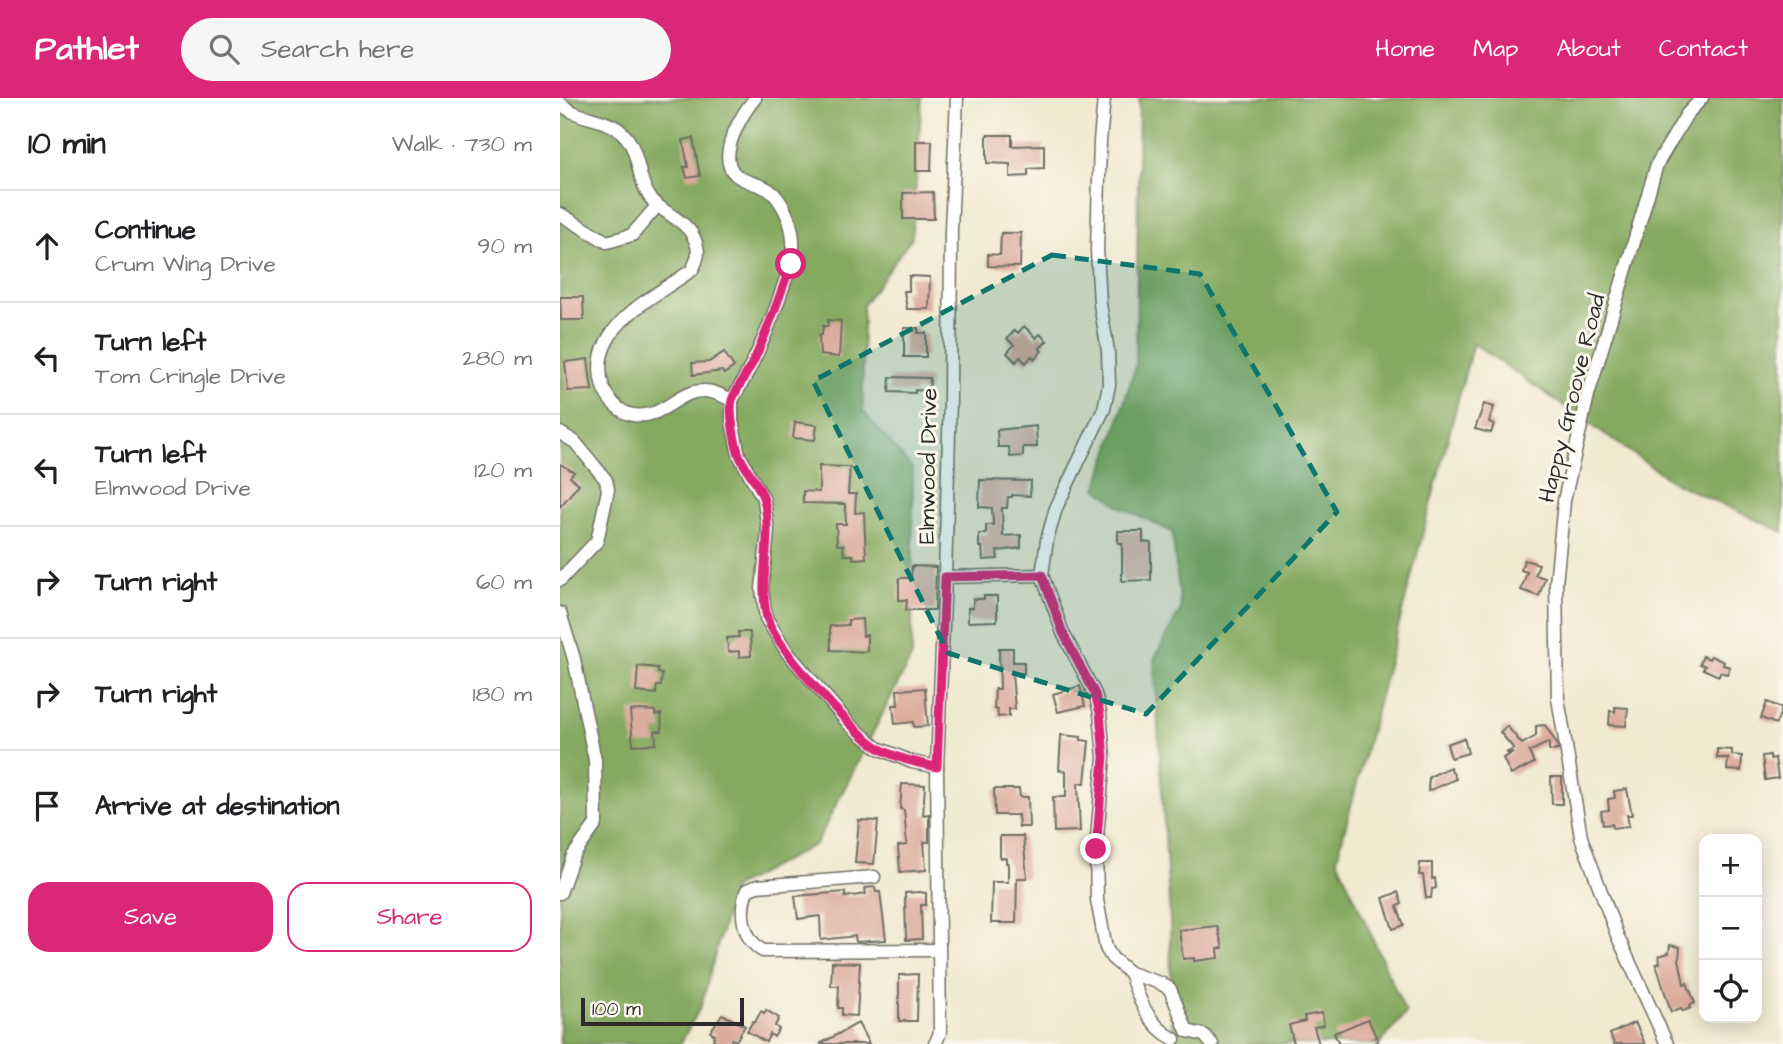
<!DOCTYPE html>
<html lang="en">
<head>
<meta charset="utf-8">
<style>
  :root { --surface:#fff; --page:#f6f6f6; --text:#202124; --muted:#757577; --line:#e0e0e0; --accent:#db2777 }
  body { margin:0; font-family:"Architects Daughter",sans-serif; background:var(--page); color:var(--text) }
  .controls { position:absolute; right:21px; bottom:21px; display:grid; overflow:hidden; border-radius:14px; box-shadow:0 4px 18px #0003 }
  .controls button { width:63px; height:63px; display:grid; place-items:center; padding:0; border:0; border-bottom:2px solid var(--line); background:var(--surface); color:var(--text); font:35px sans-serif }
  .scale { position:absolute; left:21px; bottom:18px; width:163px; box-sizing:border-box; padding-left:7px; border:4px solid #2b2b2b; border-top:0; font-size:19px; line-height:24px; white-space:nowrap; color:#2b2b2b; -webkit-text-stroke:5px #fbf7ec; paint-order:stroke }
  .stop { position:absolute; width:21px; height:21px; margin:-16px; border:5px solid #db2777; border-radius:50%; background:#fff }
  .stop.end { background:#db2777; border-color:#fff; box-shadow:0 2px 7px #0008 }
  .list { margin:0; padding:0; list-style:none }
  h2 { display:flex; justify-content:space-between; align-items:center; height:91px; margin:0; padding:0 28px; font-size:30px }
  h2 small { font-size:23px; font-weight:400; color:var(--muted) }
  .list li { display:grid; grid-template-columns:46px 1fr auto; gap:21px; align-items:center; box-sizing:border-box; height:112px; padding:0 28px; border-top:2px solid var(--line) }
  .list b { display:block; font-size:26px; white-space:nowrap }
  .list p { margin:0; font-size:23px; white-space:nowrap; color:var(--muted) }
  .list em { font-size:23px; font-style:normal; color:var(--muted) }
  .actions { display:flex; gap:14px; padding:21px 28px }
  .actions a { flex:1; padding:16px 0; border:2px solid var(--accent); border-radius:21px; text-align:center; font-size:24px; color:var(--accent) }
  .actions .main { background:var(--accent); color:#fff }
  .icon { flex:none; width:38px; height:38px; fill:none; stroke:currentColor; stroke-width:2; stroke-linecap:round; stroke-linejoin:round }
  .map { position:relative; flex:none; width:1223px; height:946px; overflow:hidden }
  header { display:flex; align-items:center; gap:42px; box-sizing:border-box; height:98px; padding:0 35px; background:var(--accent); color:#fff }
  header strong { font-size:33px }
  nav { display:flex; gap:38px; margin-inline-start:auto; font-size:24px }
  .search { width:490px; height:63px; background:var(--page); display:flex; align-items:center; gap:18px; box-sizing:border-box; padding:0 24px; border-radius:38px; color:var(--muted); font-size:26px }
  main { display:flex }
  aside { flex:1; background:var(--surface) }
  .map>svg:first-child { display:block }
  .forest { fill:#84a95e; stroke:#586a44; stroke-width:2 }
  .building { fill:#dbab9d }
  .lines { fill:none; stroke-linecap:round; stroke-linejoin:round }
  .minor-casing { stroke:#706e65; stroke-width:15 }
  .minor { stroke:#fff; stroke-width:12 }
  .route { stroke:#db2777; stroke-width:9 }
  .marked { fill:#0f766e; fill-opacity:0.2; stroke:#0f766e; stroke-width:5; stroke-dasharray:14 9; stroke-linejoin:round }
  .labels { text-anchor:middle; stroke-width:6; stroke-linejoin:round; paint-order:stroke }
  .street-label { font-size:23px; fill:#2b2b2b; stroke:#fbf7ec }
</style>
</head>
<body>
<header>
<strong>Pathlet</strong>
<div class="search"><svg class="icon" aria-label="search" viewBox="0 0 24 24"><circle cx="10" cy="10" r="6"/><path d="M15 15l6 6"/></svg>Search here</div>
<nav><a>Home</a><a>Map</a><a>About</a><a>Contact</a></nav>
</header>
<main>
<aside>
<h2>10 min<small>Walk · 730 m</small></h2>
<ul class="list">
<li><svg class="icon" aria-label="ahead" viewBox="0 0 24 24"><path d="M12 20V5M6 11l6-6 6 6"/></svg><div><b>Continue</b><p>Crum Wing Drive</p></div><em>90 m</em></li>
<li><svg class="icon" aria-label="left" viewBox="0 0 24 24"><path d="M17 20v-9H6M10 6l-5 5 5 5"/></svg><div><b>Turn left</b><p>Tom Cringle Drive</p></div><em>280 m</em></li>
<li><svg class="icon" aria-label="left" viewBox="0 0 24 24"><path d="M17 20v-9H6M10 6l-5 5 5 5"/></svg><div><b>Turn left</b><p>Elmwood Drive</p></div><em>120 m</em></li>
<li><svg class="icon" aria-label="right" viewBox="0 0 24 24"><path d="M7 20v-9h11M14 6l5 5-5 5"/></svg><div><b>Turn right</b></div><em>60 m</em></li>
<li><svg class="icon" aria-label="right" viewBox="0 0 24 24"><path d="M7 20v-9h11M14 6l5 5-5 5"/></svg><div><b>Turn right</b></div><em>180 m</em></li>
<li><svg class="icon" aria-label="arrive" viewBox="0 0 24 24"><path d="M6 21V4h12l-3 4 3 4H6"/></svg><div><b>Arrive at destination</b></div></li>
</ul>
<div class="actions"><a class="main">Save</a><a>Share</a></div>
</aside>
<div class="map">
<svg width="1223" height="946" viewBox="0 0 1223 946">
  <rect width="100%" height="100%" fill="#fbf7ec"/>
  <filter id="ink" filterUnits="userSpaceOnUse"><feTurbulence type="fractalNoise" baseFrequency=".0143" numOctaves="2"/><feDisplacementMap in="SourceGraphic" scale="14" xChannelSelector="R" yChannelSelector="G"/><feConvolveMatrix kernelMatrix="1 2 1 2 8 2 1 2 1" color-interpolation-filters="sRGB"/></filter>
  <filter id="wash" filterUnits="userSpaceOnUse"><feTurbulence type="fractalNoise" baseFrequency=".00686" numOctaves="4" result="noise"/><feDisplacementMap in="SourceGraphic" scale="28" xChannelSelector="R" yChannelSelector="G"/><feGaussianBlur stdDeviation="1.57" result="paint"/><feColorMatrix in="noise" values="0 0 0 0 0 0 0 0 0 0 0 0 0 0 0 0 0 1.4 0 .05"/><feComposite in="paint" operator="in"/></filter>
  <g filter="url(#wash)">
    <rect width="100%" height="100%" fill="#f1e9d0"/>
    <!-- forest -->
    <g class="forest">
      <polygon points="0,0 362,0 352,139 303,207 303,313 353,371 352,558 256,746 173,790 141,908 120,946 0,946"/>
      <polygon points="579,0 1223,0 1223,434 1115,385 913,245 777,761 846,915 820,946 612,946 610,822 594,561 621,511 612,434 559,408 537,390 576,267"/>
    </g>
    <g id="blocks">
      <!-- building -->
      <g class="building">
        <polygon points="427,37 452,37 452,48 484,47 484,70 468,71 468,78 450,79 450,66 427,65"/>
        <polygon points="133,40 140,78 127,80 124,69 128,69 123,42"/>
        <polygon points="356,43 372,43 371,73 356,73"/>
        <polygon points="373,94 374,121 343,121 343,95"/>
        <polygon points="441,135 461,135 460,169 428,168 428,156 440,157"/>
        <polygon points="349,178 370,179 369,211 347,211 344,193 349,193"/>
        <polygon points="0,199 23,199 24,222 1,222"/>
        <polygon points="268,222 281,223 279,259 260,257 259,237 262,237 263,228 268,228"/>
        <polygon points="464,228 476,240 480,236 487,243 479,251 482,253 475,261 472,258 466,265 460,259 456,264 447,255 454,247 447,241 455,232 458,235"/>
        <polygon points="344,230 358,230 358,235 366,235 366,259 344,259"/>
        <polygon points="164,254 174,269 164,276 162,273 133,277 132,265 149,264"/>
        <polygon points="28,261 32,292 8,293 5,264"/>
        <polygon points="330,279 370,280 369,293 355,292 355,295 329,294"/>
        <polygon points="924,306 934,309 929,324 934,326 931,335 915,331"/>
        <polygon points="235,324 257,327 255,342 233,340"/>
        <polygon points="476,328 477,349 463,349 463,358 450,359 449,349 438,349 437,332"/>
        <polygon points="0,366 14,374 10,379 19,386 0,409"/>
        <polygon points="259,368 290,369 288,396 296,396 295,415 304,414 306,460 293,461 293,457 284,457 283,447 277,447 276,426 286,426 285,406 243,405 243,393 259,394"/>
        <polygon points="420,382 471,383 470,398 452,397 452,399 448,399 447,410 442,410 443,438 461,437 461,450 437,453 438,461 423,462 422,449 419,449 419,436 426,436 426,427 433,427 432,410 419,409"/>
        <polygon points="558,433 583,433 583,444 591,445 591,482 562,483 562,445 558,445"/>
        <polygon points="964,462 979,466 975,477 985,480 979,498 961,492 967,474 961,472"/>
        <polygon points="352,468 376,469 375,512 346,512 347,502 339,502 339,480 351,480"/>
        <polygon points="424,498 437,498 437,523 408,524 408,510 413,510 413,501 424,501"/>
        <polygon points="302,521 303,538 307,537 307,554 271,552 270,528 288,527 288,522"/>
        <polygon points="178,534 190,534 191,558 179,559 179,553 168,554 167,540 179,539"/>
        <polygon points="439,550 453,550 453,564 464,564 464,575 452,575 455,611 449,611 449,618 438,619 437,611 434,611 435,591 440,591"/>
        <polygon points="1143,558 1149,561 1151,558 1164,564 1163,567 1170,569 1167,576 1160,574 1159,578 1143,571 1145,568 1140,566"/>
        <polygon points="78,568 98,570 98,575 102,576 101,588 97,588 96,596 76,594"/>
        <polygon points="520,588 525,608 498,614 493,596"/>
        <polygon points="365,590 368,628 354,629 353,624 335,626 333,607 338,607 337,592"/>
        <polygon points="1207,604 1222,610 1216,626 1201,620"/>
        <polygon points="1055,609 1068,610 1066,628 1049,627 1050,613 1055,614"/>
        <polygon points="80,612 95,613 95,617 101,616 102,633 95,633 96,646 73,647 70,613"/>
        <polygon points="985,627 997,646 998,652 989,653 989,644 969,654 974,665 951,677 943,660 953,655 946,655 954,651 940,634 947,628 962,646 976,638 976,628"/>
        <polygon points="501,637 521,639 521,642 529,643 525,685 518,685 520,733 494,734 493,699 506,699 506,673 499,672"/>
        <polygon points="904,640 908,655 891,660 887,646"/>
        <polygon points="1157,651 1172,652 1172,657 1182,658 1181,673 1167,672 1168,660 1157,660"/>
        <polygon points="1210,657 1210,661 1215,660 1218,680 1205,682 1202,658"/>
        <polygon points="890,669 896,681 868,693 869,679"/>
        <polygon points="991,679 1002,679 1002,706 992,706"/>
        <polygon points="342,686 365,687 363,717 369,716 369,744 364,744 366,772 340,774 338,748 347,747 344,712 340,711"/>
        <polygon points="434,691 459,691 460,699 468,699 469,729 459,729 458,717 435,717"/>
        <polygon points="1067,691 1072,717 1067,717 1069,728 1053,730 1052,726 1043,727 1041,713 1049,712 1048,701 1055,700 1054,693"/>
        <polygon points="299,722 318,723 314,766 295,765"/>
        <polygon points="440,738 463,738 467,780 457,780 456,825 431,825 432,784 448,784 448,765 446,765 446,760 440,760"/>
        <polygon points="860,765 872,765 872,781 875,780 876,790 872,791 871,800 866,800 863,777 859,777"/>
        <polygon points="315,789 316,794 320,794 326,842 296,844 295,838 261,842 260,818 238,821 235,798 285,794 285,799 306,796 305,790"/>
        <polygon points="360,794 366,795 366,807 361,807 362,841 346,842 345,795"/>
        <polygon points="838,794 842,806 837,808 844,827 833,831 823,800"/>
        <polygon points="657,828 663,850 658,851 659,860 634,863 634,860 623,861 619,832"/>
        <polygon points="1110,847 1120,849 1119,861 1124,886 1127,885 1135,905 1130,907 1131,910 1123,913 1121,910 1111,914 1096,866 1100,865 1099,858 1109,855"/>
        <polygon points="272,864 300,865 297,918 282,917 282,910 278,910 279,888 271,888"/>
        <polygon points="358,876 357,923 339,923 339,877"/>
        <polygon points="206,912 219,920 215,928 219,931 214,939 210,936 206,944 187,933 193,923 195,924 201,913 204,915"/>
        <polygon points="762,915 764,927 754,929 759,946 734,946 729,927 745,923 744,918"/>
        <polygon points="162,916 185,928 176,943 172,941 169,946 162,946 153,941 155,937 150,934"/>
        <polygon points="808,921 818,943 812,946 779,946 774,935"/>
        <polygon points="1075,924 1085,946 1054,946 1050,936"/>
        <polygon points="298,925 309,946 260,946"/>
      </g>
    </g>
  </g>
  <g filter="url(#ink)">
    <use href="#blocks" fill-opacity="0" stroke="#706e65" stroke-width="2"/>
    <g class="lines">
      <!-- minor casing -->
      <g class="minor-casing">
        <g id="minor">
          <polyline points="544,0 540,43 537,152 540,206 548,253 549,287 544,311 496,410 487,442 482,477 503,535 535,596 540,615 544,659 536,751 537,802 546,850 552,860 570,875 600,885 610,891 627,933 644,937 652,946"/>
          <path d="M0,5c16,16 41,14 58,26 23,17 17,46 31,67 12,18 38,23 46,44 5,12 3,19 -3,30 -39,28 -107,58 -89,117 4,12 17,26 30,28 29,5 45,-24 69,-24 10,-1 21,5 30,9v21l7,34 25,45 4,31 -6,58 4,29 21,34 63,73 28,23 34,14 25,5"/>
          <polyline points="0,116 47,144 72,137 97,108"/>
          <path d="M172,302c21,-34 36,-69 49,-107 5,-16 13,-33 12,-51 0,-17 -10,-42 -24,-52 -10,-7 -25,-7 -34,-16 -19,-18 7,-60 20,-76"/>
          <polyline points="0,335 15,344 46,382 48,392 37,443 0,482"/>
          <polyline points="385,479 482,477"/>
          <polyline points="0,515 14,561 35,662 36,726 13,758 0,795"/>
          <path d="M314,779l-117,9 -10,4c-8,21 -5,49 16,61l176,-1"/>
          <path d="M570,875c9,27 18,52 44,66"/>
          <polyline points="375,946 380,935 377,669 385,479 390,300 391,132 397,0"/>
          <polyline points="1107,946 1057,837 1021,739 998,600 996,486 1004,403 1028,297 1071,154 1097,66 1127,16 1142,0"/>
        </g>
      </g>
      <!-- minor -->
      <use href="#minor" class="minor"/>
    </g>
  </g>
  <g class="lines" filter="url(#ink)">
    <!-- route -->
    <path class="route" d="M231,166c-11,32 -22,63 -36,94 -5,11 -20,33 -23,42 -3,11 3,46 8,57 7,15 22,30 25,47 7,37 -6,73 1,110 6,30 85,116 111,133 18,11 40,16 60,20l8,-190 97,-2 21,58 32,61 5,19 4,44 -8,92"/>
  </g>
  <!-- marked area -->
  <path class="marked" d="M492,157l148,19 137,238 -191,202 -198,-61 -135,-272z"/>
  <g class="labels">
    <!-- street labels -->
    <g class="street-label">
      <text transform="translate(1011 300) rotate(-76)" y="8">Happy Groove Road</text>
      <text transform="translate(367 368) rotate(-89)" y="8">Elmwood Drive</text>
    </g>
  </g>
</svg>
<div class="controls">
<button>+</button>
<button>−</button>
<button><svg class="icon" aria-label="locate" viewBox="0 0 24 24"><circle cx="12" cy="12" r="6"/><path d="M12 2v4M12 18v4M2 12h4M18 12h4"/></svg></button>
</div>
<div class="scale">100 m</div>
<div class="stop" style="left:231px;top:166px"></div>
<div class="stop end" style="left:536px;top:751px"></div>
</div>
</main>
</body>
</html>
